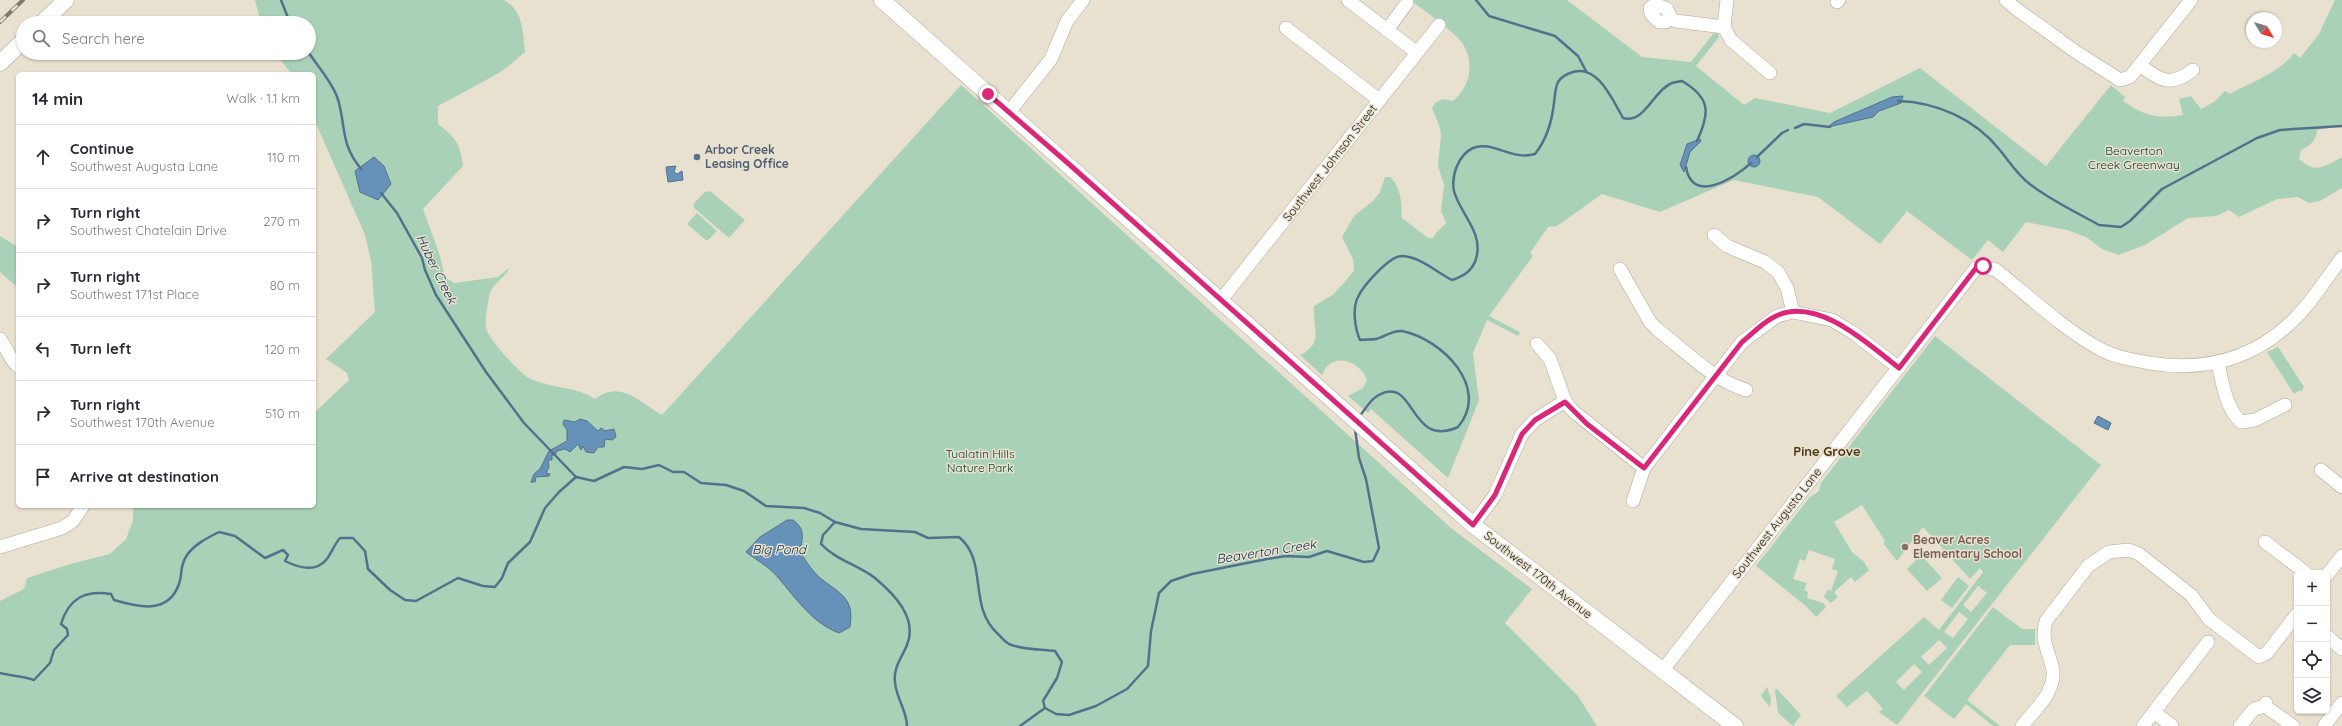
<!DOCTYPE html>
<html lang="en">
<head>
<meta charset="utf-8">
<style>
  :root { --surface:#fff; --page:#f2f2f3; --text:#2b2b33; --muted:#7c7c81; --line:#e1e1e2 }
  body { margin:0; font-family:Quicksand,sans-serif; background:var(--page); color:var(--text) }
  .controls { position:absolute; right:12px; bottom:12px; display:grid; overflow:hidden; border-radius:6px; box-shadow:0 1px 3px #0004 }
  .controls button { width:36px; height:36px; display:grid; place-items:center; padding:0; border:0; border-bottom:1px solid var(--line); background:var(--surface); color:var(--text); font:20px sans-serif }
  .compass { position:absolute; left:2246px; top:12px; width:36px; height:36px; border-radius:50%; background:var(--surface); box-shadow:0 1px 3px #0004; rotate:128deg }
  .stop { position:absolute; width:12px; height:12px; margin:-9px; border:3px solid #db2777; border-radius:50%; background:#fff }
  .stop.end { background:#db2777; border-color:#fff; box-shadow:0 1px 4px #0008 }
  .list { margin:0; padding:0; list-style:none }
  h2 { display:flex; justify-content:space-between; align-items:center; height:52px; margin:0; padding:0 16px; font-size:17px }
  h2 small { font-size:13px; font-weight:400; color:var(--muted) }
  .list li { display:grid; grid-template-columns:26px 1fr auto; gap:12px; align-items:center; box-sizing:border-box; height:64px; padding:0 16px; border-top:1px solid var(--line) }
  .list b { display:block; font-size:15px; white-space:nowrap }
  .list p { margin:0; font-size:13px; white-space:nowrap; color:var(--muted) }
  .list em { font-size:13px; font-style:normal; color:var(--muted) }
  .icon { flex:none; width:22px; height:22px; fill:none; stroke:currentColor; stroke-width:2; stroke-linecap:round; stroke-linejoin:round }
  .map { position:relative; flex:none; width:2342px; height:726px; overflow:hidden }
  .search { position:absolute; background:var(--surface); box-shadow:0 1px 3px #0004; left:16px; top:16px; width:300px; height:44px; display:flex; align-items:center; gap:10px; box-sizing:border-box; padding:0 14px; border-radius:22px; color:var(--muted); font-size:15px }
  .panel { position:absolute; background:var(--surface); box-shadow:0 1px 3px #0004; left:16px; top:72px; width:300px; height:436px; border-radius:6px }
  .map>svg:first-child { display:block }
  .green { fill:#a9d1b8; fill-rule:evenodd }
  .water { fill:#6692b9; stroke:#53718a }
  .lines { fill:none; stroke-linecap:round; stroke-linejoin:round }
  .stream { stroke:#53718a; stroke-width:2.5 }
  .minor-casing { stroke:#b0a898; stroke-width:14 }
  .major-casing { stroke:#b0a898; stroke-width:17 }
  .minor { stroke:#fff; stroke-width:13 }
  .major { stroke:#fff; stroke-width:16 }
  .rail-casing { stroke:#7f7a6e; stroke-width:4 }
  .rail { stroke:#e9e1d0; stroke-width:2.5; stroke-dasharray:8; stroke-linecap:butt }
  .route { stroke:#db2777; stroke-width:5 }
  .service-dot { fill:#5c6f8a; stroke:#e9e1d0; stroke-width:1.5 }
  .education-dot { fill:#8d6e63; stroke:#e9e1d0; stroke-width:1.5 }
  .labels { text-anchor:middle; stroke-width:3; stroke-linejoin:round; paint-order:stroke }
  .service-label { font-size:12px; font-weight:bold; fill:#4e5e75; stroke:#e9e1d0; text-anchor:start }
  .park-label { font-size:12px; fill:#0c3a23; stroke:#e9e1d0 }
  .street-label { font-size:12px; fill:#28251e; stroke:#e9e1d0 }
  .education-label { font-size:12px; font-weight:bold; fill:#785e54; stroke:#e9e1d0; text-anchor:start }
  .water-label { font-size:13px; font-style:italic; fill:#0c2f4a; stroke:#e9e1d0 }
  .neighbourhood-label { font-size:13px; font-weight:bold; fill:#4b3811; stroke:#e9e1d0 }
</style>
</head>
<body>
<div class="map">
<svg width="2342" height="726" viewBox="0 0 2342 726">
  <rect width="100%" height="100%" fill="#e9e1d0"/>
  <!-- green -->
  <g class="green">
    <path d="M255,0h249c19,10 19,32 21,52l-24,20 -63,34v18c18,14 22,19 25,42l-40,43 16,44 6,24 9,6 44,-6 11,-9c-4,11 -18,15 -20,30 -2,10 -5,24 -2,33 4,10 33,43 42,47 22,11 47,8 66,21 26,-20 45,4 67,16l299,-330 490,443 81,61 -27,34 73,73 19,30h-1597v-125l24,-12 3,-11 43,-14 40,-10 16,-15 7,-19v-14h181v-93l35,-33 -2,-7 -21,-14 49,-47 -4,-51 -6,-26 -51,-116v-45h-22l-18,-21h35v-30h-48zM360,168l18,32 -23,-29z"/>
    <path d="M1410,0h157l75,57 49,5 23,-29h4l1,4 -23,29 48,39 11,-7 75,15 90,-45 126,98 65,-81 14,12 -2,4c21,15 35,18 60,14l-4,-16 12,-3 10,13 13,-7 11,-11 5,3c21,-12 48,-20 64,-41l6,5 19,-24 16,-34h7v126l-25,4c-1,11 -6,15 -16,20l-2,9c17,15 25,8 43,-2v31l-22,13 -11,2 -11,-6 -21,2 -38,18 -10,-7 -13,6 -28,2 -43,27 -27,10 -16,-6 -16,-12 -19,-7 -41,-8 -23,30 -15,-12 -16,20 -65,-49 -27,33 -62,-47 -84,-17 -74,32 -58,-18 -45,32 -9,1 -18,26 3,3 -44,60 31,16 -2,4 -31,-16 -14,33 6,47 -31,78 -77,-69 -3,4 -20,-17 15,-8 4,-8c-7,-20 -36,-29 -45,-5l-22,-20c25,-12 12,-29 14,-49l20,-12 20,-23 -1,-12 -11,-22 12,-21 19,-15 7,-9 5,-15h5c12,12 11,25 12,41l26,20h5l3,-5 10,-10 -5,-12 3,-26 -6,-19 3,-31 -2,-10 -7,-17 4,-6 7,-3 10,2c17,-14 22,-37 10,-57 -6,-10 -42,-36 -53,-44z"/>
    <polygon points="710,191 745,220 729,238 694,208 694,203 705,192"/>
    <polygon points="697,213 717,231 707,241 687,224"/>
    <polygon points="0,236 18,247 18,288 0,272"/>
    <path d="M1935,336l166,129 -204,260 -18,-13 4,-3 -16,-18 -20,16 -11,-11 88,-79 15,13 44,-58 -3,-4 -10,11 -47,-52 -26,34 -14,-18 2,-2 -23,-36 -28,17 18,30 11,9 6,9 -14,12 -4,-5 -17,15 4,5 -7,6 -7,-6 3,-7 4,1 7,-20 -6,-2 3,-10 -26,-9 -4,11 -5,-2 -7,20 14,4 -3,7 4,2 -1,6 16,5 3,4 -10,10 -9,-10 -51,-41 53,-68 10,-7 2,-8zM1978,586l9,7 -16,19 -8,-7zM1959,612l9,7 -15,19 -9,-6zM1939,640l8,8 -18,17 -8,-8zM1914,664l8,8 -18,18 -8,-8z"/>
    <polygon points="2278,347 2304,387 2301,392 2300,390 2294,394 2267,352"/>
    <polygon points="1921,555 1942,578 1927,591 1907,569"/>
    <polygon points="1958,577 1969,586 1952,608 1941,600"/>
    <polygon points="1993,607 2022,629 2035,629 2035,645 2010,645 1967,700 2000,726 1993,726 1966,704 1954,719 1924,696"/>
    <polygon points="1767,687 1771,700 1770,707 1761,696"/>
    <polygon points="1777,689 1801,715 1793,726 1778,713 1775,690"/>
  </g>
  <!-- water -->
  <g class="water">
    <polygon points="1903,96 1901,103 1879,111 1873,117 1828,127 1834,122 1892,97"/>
    <polygon points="1700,139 1701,141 1690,152 1684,172 1680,165 1687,144"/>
    <circle cx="1754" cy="161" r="6"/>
    <polygon points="374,157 384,166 391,184 378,200 360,192 355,171"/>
    <polygon points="676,166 674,172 677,174 682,171 683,180 668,182 666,167"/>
    <polygon points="2098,416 2111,423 2108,430 2094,423"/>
    <polygon points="580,419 587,421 598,431 601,428 605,431 614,429 616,437 612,440 605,439 604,447 598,447 594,453 586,452 583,446 581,450 578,444 570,452 565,449 557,451 555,455 552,455 552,460 548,460 549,467 546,473 550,474 549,476 536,477 535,482 531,482 534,474 540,469 549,451 567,441 567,430 563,424 564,420 575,422"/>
    <path d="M787,520h6c12,9 10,16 7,31 4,8 11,18 18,25 9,9 24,15 30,27 4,8 3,16 2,24l-11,6c-29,-11 -45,-38 -65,-60 -8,-8 -19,-14 -28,-21l14,-15z"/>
  </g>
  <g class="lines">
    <!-- stream -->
    <g class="stream">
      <polyline points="281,0 290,23"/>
      <polyline points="1476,0 1489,16 1555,36 1578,56 1586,71"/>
      <path d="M309,53c10,15 26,33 30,50 7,28 2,41 22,66"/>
      <path d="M1898,101c38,1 77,18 101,48 10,12 19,27 32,36 21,16 45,27 68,40l22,2 9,-6 32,-32 95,-51 23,-8 62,-4"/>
      <polyline points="1795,128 1804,124 1830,127"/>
      <polyline points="1757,157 1782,133 1788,130"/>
      <path d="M1686,167c6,38 49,11 65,-4"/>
      <polyline points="381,193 397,213 422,258 425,270 436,295 486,372 524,423 576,477"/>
      <path d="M1359,417c5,-6 11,-17 18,-21 39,-24 31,54 81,31 33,-39 -16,-88 -56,-96 -10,-1 -17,6 -26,8 -5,1 -11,0 -16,1 -5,-11 -8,-32 -2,-43 5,-11 31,-41 44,-41 19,1 34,16 50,24 12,-4 20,-9 24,-21 8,-27 -16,-45 -22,-68 -3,-15 4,-36 19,-43 19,-8 39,13 62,6 12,-15 17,-33 19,-51 1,-7 1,-15 4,-21 3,-5 7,-7 12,-9 27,-11 42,26 53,45 21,6 30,-26 47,-34 3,-2 9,-2 12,-3 29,17 28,32 15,60"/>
      <path d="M576,477l18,4 30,-14 18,2 17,-4 14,7h11l17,11 25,2 18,6 22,15 38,2 16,5 15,9 26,7 54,3 13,6 31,-1c30,25 8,69 39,97 3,3 7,8 11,10 13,6 32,5 46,7l7,11 -5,16 -14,23 2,7 11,6 13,1 27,-9 31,-17 21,-23 3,-35 8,-38 12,-12 21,-7 75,-15 19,-3 23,1 18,-6 37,11 9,-1 6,-13 -13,-69 -7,-21 -4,-29"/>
      <path d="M835,522l-12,13 -2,9c15,16 37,21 54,34 19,16 43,40 32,67 -5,12 -14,23 -12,37 1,16 12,29 12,44"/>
      <path d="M0,673c12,3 23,3 34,7l16,-17 4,-13 14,-15 -1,-6 -6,-5c8,-26 24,-34 50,-30l3,6c24,7 54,15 65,-16 4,-11 0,-17 8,-29 8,-11 20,-17 32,-23l16,4 30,22 18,-8 5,5 -3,6c12,6 30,12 41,-1 5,-6 8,-15 14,-22h13l12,13 3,18 22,21 15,10 11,1 42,-23 25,8 12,1 7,-9 6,-15 22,-21 15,-34 14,-16 17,-15"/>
      <polyline points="1020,726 1045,708"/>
    </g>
    <!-- minor casing -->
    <g class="minor-casing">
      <g id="minor">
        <polyline points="1348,0 1416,52"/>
        <polyline points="1727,0 1724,27 1731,40 1770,73"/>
        <polyline points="2006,0 2015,8 2076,52 2120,80 2130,77 2191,0"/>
        <polyline points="1837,2 1839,0"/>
        <polygon points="1655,4 1667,9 1670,16 1666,22 1659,22 1651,14 1650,8"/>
        <polyline points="1669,18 1676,21 1724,27"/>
        <polyline points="1286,28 1379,100"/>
        <polyline points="1387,30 1407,3"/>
        <path d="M2140,65c20,16 31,22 53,5"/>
        <polyline points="1009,112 1051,59 1067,21 1083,0"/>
        <polyline points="1714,235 1727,246 1765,262 1778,272 1787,288 1793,312"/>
        <path d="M1620,269l30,53 8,8c27,21 55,50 88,60"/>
        <polyline points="1221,300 1439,25"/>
        <path d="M0,339c7,9 11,23 18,27"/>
        <polyline points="1537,344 1550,359 1565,401 1573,411 1644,468"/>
        <path d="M2218,363c4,18 8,46 23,59l14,-2 30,-15"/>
        <polyline points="2321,470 2342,487"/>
        <polyline points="1633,501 1644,468 1742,342 1777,316 1793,312 1832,320 1852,332 1899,368"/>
        <polyline points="1473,525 1495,495 1522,434 1535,420 1565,401"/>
        <polyline points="2265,542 2306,573"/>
        <polyline points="0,547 62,528 73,521 83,506"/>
        <polyline points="2327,575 2342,556"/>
        <polyline points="2327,636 2342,649"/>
        <path d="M1662,671l314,-403 7,-2 13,4c34,27 66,58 104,79 14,8 33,11 49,14 51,8 99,-2 138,-37 22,-19 37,-45 55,-68"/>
        <polyline points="2266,703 2265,706 2293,726"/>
        <polyline points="2154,712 2172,726"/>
        <path d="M2022,726c10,-13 26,-27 30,-44 6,-19 -14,-36 -6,-61l42,-55 21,-14 20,-2 10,4 52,41 18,24 50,38 8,-4 30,-39"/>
        <polyline points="2143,726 2208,642"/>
        <polyline points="2240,726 2254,709 2265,706"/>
        <polyline points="2324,726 2342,703"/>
      </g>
    </g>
    <!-- major casing -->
    <g class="major-casing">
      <g id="major">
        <polyline points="882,0 1473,525 1735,726"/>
        <polyline points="42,23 66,0"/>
        <polyline points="0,63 23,41"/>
      </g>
    </g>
    <!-- minor -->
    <use href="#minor" class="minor"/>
    <!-- major -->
    <use href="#major" class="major"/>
    <!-- rail casing -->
    <g class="rail-casing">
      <polyline id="rail" points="0,22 23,0"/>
    </g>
    <!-- rail -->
    <use href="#rail" class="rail"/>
  </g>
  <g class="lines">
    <!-- route -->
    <path class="route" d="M988,94l82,71 403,360 22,-30 27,-61 13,-14 30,-18 22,22 57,44 98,-126c11,-9 21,-20 34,-26 42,-20 93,29 123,52l77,-100 7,-2"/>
  </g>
  <!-- markers -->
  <circle class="service-dot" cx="697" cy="157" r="4"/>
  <circle class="education-dot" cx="1905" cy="547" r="4"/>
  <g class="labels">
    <!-- service labels -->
    <g class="service-label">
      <text x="705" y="154">Arbor Creek<tspan x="705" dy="14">Leasing Office</tspan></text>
    </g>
    <!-- park labels -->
    <g class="park-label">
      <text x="2134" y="155">Beaverton<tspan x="2134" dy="14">Creek Greenway</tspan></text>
      <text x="980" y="458">Tualatin Hills<tspan x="980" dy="14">Nature Park</tspan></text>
    </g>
    <!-- street labels -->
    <g class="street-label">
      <text transform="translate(1330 163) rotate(-52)" y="4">Southwest Johnson Street</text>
      <text transform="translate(1777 523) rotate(-52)" y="4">Southwest Augusta Lane</text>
      <text transform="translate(1538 575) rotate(38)" y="4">Southwest 170th Avenue</text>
    </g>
    <!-- education labels -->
    <g class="education-label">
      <text x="1913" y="544">Beaver Acres<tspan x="1913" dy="14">Elementary School</tspan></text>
    </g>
    <!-- water labels -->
    <g class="water-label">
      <text transform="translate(437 269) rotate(64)" y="5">Huber Creek</text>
      <text x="779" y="554">Big Pond</text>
      <text transform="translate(1266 551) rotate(-9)" y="5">Beaverton Creek</text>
    </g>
    <!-- neighbourhood labels -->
    <g class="neighbourhood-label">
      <text x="1827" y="456">Pine Grove</text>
    </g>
  </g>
</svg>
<div class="controls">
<button>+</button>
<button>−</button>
<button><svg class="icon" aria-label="locate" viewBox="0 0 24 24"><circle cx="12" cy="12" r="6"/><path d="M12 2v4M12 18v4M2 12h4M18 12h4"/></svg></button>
<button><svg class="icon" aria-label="layers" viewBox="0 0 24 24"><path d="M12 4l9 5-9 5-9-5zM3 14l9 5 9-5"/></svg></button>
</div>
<svg class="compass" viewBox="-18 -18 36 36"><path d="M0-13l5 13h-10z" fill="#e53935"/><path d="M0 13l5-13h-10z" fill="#7c7c81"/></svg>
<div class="stop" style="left:1983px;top:266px"></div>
<div class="stop end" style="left:988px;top:94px"></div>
<div class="search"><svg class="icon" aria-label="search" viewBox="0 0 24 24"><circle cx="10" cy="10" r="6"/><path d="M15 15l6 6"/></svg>Search here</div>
<section class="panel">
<h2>14 min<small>Walk · 1.1 km</small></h2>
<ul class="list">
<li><svg class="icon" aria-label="ahead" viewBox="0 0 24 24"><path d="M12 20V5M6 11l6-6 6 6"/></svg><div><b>Continue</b><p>Southwest Augusta Lane</p></div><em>110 m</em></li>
<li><svg class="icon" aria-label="right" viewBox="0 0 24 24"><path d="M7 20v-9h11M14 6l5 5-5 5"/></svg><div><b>Turn right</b><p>Southwest Chatelain Drive</p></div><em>270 m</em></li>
<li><svg class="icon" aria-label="right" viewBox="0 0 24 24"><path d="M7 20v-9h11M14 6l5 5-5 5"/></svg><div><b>Turn right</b><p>Southwest 171st Place</p></div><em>80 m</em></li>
<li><svg class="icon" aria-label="left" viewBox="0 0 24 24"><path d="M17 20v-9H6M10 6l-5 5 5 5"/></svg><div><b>Turn left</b></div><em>120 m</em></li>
<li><svg class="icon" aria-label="right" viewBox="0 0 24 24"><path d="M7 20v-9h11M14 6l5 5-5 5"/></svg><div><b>Turn right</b><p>Southwest 170th Avenue</p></div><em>510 m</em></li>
<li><svg class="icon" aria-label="arrive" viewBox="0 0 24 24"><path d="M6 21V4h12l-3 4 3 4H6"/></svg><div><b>Arrive at destination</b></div></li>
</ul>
</section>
</div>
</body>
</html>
